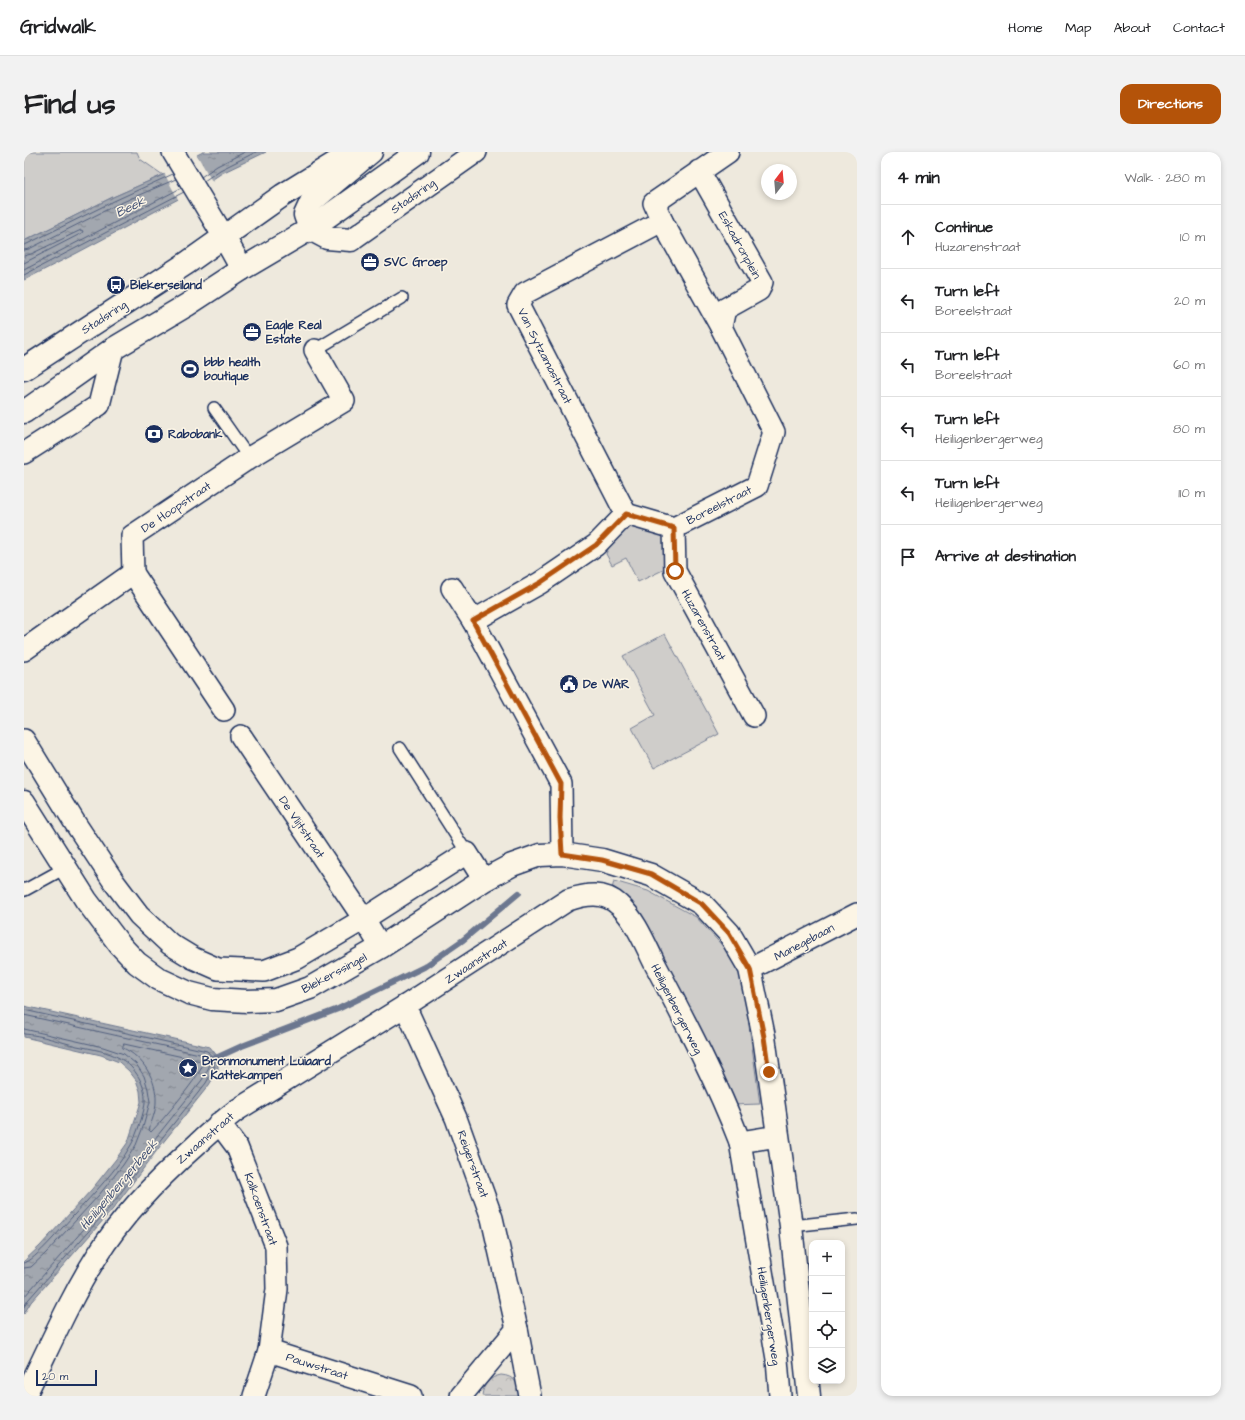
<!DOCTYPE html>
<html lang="en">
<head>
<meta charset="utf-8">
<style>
  :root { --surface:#fff; --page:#f2f2f2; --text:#202124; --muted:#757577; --line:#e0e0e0; --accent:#b45309 }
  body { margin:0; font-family:"Architects Daughter",sans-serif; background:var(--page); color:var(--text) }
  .controls { position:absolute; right:12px; bottom:12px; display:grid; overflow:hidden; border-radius:8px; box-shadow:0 2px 6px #0003 }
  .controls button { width:36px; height:36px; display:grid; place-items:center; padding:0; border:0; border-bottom:1px solid var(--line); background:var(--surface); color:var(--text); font:20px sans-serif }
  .compass { position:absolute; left:737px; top:12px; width:36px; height:36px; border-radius:50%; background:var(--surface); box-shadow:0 2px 6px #0003; rotate:16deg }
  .scale { position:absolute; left:12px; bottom:10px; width:61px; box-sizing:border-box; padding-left:4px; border:2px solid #1b2f5e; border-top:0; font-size:11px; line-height:14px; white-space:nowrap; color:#1b2f5e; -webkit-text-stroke:3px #fcf5e5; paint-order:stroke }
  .stop { position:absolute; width:12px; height:12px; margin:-9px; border:3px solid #b45309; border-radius:50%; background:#fff }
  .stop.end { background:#b45309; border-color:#fff; box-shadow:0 1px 4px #0008 }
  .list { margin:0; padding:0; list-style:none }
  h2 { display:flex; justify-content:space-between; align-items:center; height:52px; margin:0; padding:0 16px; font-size:17px }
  h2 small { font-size:13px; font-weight:400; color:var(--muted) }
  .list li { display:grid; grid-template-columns:26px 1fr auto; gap:12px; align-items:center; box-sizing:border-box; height:64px; padding:0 16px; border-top:1px solid var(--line) }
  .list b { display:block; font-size:15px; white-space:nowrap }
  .list p { margin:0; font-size:13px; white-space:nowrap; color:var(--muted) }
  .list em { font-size:13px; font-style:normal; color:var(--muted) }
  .icon { flex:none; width:22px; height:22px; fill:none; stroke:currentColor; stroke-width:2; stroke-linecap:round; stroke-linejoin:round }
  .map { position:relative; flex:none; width:833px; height:1244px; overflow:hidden; border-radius:12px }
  header { display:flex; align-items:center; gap:24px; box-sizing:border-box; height:56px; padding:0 20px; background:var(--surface); border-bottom:1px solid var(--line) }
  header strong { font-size:19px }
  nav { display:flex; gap:22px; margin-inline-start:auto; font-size:14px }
  .intro { display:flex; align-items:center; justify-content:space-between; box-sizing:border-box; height:96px; padding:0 24px }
  h1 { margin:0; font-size:28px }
  .button { padding:10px 18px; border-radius:12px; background:var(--accent); color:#fff; font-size:14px; font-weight:700 }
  main { display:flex; gap:24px; padding:0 24px }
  aside { flex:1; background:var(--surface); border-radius:12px; box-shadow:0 2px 6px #0003 }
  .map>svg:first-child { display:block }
  .green { fill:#cfcdca; stroke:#757e94 }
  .park { fill:url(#park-crowns); stroke:#757e94 }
  .water { fill:url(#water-ripples); stroke:#6c778f }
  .pier { fill:#eee9dd }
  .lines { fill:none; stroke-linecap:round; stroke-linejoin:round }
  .shore { stroke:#515f7e; stroke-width:1 }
  .stream { stroke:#6c778f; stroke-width:6 }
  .lane-casing { stroke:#1b2f5e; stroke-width:14 }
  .street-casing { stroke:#1b2f5e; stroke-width:24 }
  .secondary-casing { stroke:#1b2f5e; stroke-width:25 }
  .lane { stroke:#fcf5e5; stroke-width:11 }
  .street { stroke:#fcf5e5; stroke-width:21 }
  .secondary { stroke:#fcf5e5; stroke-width:22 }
  .route { stroke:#b45309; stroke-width:5 }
  .labels { text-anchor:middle; stroke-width:3; stroke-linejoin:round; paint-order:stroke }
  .street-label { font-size:12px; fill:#1b2f5e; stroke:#fcf5e5 }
  .poi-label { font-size:12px; font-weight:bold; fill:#1b2f5e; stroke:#fcf5e5; text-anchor:start }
  .water-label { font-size:13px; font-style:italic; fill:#445376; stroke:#fcf5e5 }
</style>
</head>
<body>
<header>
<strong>Gridwalk</strong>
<nav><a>Home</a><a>Map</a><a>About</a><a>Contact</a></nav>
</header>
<div class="intro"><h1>Find us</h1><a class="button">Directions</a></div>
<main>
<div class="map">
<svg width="833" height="1244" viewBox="0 0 833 1244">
  <defs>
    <pattern id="park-crowns" width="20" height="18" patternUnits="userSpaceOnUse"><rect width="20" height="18" fill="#cfcdca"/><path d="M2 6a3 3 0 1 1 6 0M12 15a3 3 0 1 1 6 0" fill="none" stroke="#b1b0b0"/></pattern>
    <pattern id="water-ripples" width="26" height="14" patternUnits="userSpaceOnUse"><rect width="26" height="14" fill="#a2a7af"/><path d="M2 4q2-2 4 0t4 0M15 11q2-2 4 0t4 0" fill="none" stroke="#838892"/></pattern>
  </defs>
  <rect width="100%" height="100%" fill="#eee9dd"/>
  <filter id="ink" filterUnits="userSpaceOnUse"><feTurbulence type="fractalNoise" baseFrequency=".025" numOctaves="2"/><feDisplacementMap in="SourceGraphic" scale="8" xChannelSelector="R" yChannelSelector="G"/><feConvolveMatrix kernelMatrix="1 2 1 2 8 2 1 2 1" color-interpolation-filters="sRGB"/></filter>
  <g filter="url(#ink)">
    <!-- green -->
    <g class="green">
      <polygon points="0,0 113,0 116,7 139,23 89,45 0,89"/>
      <polygon points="610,369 641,384 644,396 639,418 614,430 602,406 588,413 582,402 590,383"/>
      <polygon points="641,482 695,582 630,616 608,576 631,563 599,504"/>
      <polygon points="590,729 624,739 672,765 705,801 713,813 719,831 736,952 708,953 614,758 602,744 588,737"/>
    </g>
    <!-- park -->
    <path class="park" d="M477,1223c14,1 17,9 20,21h-39c1,-12 8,-19 19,-21z"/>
    <!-- water -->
    <g class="water">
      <polygon points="179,0 242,0 198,21 189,27 190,28 53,101 0,128 0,89 89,45 139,23 174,5 173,3"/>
      <polygon points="0,854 186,895 194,905 194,918 185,933 137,993 89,1057 7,1150 0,1162 0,1109 16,1094 68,1037 92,1007 104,990 117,950 116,939 112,928 105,919 95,910 77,903 0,885"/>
    </g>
    <!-- pier -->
    <polygon class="pier" points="173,3 189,31 155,49 140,21"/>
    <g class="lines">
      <!-- shore -->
      <g class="shore">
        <polyline points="177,25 193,14 221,0"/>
        <polyline points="180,29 196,18 232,0"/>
        <polyline points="0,93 3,92 90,49 149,22"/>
        <polyline points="0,98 5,97 92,53 152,27"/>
        <polyline points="0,104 7,102 57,78 59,79 58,81 0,111"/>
        <polyline points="0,118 157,36"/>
        <polyline points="0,123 160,40"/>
        <polyline points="0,858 183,899 190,907 190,916 182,931 134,991 86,1055 4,1148 0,1155"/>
        <polyline points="0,863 180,903 185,909 185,915 178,928 130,988 82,1052 0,1145"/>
        <polyline points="0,877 79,895 100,902 112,912 120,924 124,937 126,950 119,975 112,993 99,1013 75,1043 22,1101 7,1115 0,1116"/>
        <path d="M0,882c18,1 36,8 53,12 15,3 31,5 44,13 14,8 25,26 24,43 0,8 -9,35 -14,43 -15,26 -37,48 -57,70 -9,9 -40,47 -50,48"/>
        <path d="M100,892l77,17 2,2c0,10 -43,60 -52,69l-2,-2c2,-8 7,-18 7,-28 1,-22 -13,-45 -33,-54z"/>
      </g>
      <!-- stream -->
      <polyline class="stream" points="187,906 194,905 218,894 314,857 400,815 439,788 495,741"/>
      <!-- lane casing -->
      <g class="lane-casing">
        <g id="lane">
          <polyline points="291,198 378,146"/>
          <polyline points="190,256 225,306"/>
          <polyline points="376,596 443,701"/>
          <polyline points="0,737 1,738 41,716"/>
          <polyline points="767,1074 833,1067"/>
        </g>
      </g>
      <!-- street casing -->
      <g class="street-casing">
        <g id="street">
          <polyline points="149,0 200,85"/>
          <polyline points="675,19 738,130 735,138 701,157 697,175 638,69 630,51 704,0"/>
          <polyline points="327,88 452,0"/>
          <polyline points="0,301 75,253 89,197"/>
          <polyline points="602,362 494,153 501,141 638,69"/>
          <polyline points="602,362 650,376 733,334 750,280 697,175"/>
          <polyline points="650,376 651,419 730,564"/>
          <polyline points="109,421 108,384 225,306 320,249 291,198"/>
          <polyline points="109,421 200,558"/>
          <polyline points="428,436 449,469 537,632 538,702"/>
          <polyline points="449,469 516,431 572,393 602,362"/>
          <polyline points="0,498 109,421"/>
          <polyline points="217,584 340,767 357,795"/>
          <polyline points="0,588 51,671 90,730 115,763 146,792 169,806 194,817 240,819 274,806 340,767 443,701 460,728"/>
          <polyline points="726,817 833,762"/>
          <polyline points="381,854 432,966 468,1066 493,1177 506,1244"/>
          <polyline points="195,971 213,995 252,1094 253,1137 245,1199 230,1244"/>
          <polyline points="716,990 754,984"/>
          <polyline points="245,1199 387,1244"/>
          <path d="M1,1244c23,-46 44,-96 72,-140 26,-42 62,-78 98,-110 14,-13 27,-25 42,-36l168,-104 163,-106c18,-6 36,-9 51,5 17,15 26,39 36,59 30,57 62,118 85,178l37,217 3,37"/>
          <polyline points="437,1244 493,1177"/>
        </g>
      </g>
      <!-- secondary casing -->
      <g class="secondary-casing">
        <g id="secondary">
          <polyline points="200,85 218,117"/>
          <polyline points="327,88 303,86 286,77 281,63 287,50 347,0"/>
          <polyline points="0,217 163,111 259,43 329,0"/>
          <polyline points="0,260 89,197 163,153 218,117 286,77 394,0"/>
          <polyline points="0,650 62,748 96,793 113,811 135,827 165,841 188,847 223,849 252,848 286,836 357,795 460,728 488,713 516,703 538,702 578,708 627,723 678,752 705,781 726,817 740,885 767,1074 785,1244"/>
        </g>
      </g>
      <!-- lane -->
      <use href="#lane" class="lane"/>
      <!-- street -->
      <use href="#street" class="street"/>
      <!-- secondary -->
      <use href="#secondary" class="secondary"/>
    </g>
  </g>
  <g class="lines" filter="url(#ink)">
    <!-- route -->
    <polyline class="route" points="651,419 650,376 602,362 572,393 516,431 449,469 537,632 536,666 538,702 578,708 627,722 678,752 705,781 726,817 740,885 745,920"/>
  </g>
  <!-- icons -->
  <defs>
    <g id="office-disc" transform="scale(1)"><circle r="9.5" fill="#1b2f5e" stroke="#fcf5e5"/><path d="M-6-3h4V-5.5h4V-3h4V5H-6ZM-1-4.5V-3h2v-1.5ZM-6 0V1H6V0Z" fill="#fff"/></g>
    <g id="bus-disc" transform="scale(1)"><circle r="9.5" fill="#1b2f5e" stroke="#fcf5e5"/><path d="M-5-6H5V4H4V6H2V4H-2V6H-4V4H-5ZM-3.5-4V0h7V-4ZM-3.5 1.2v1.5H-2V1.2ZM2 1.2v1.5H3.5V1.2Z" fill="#fff"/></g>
    <g id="stadium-disc" transform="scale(1)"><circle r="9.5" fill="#1b2f5e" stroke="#fcf5e5"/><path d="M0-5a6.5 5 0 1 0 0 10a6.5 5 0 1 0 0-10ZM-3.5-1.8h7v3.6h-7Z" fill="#fff"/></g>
    <g id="bank-disc" transform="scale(1)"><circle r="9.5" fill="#1b2f5e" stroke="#fcf5e5"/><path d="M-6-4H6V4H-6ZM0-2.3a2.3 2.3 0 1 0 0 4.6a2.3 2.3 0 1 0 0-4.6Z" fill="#fff"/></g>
    <g id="civic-disc" transform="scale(1)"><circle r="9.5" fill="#1b2f5e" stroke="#fcf5e5"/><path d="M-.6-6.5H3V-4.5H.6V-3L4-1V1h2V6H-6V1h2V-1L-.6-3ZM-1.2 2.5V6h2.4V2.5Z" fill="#fff"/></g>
    <g id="sight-disc" transform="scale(1)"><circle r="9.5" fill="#1b2f5e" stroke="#fcf5e5"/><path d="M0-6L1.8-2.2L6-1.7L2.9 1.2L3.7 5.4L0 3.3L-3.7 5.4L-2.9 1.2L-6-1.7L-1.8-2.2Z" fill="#fff"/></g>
  </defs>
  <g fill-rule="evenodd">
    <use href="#office-disc" x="346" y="110"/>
    <use href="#bus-disc" x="92" y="133"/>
    <use href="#office-disc" x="228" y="180"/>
    <use href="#stadium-disc" x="166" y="217"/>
    <use href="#bank-disc" x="130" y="282"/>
    <use href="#civic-disc" x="545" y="532"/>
    <use href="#sight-disc" x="164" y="916"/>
  </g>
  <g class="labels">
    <!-- street labels -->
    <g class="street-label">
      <text transform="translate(389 44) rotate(-35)" y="4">Stadsring</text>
      <text transform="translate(716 93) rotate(61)" y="4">Eskadronplein</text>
      <text transform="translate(80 165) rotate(-33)" y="4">Stadsring</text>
      <text transform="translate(521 204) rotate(63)" y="4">Van Sytzamastraat</text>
      <text transform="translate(695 353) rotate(-27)" y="4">Boreelstraat</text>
      <text transform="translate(152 355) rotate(-34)" y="4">De Hoopstraat</text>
      <text transform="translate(680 473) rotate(61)" y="4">Huzarenstraat</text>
      <text transform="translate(278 675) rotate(56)" y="4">De Vlijtstraat</text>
      <text transform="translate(780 790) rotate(-28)" y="4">Manegebaan</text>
      <text transform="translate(452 809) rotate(-33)" y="4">Zwaanstraat</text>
      <text transform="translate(310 821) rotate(-28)" y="4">Blekerssingel</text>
      <text transform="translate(653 857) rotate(63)" y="4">Heiligenbergerweg</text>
      <text transform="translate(181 986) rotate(-41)" y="4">Zwaanstraat</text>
      <text transform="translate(449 1012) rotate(70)" y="4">Reigerstraat</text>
      <text transform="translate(237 1057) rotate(70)" y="4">Kalkoenstraat</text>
      <text transform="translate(745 1164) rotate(81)" y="4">Heiligenbergerweg</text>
      <text transform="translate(293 1214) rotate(18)" y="4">Pauwstraat</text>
    </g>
    <!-- poi labels -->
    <g class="poi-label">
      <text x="360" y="114">SVC Groep</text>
      <text x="106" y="137">Blekerseiland</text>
      <text x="242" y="177">Eagle Real<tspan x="242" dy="14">Estate</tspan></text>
      <text x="180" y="214">bbb health<tspan x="180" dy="14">boutique</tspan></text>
      <text x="144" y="286">Rabobank</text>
      <text x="559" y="536">De WAR</text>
      <text x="178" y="913">Bronmonument Luiaard<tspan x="178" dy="14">- Kattekampen</tspan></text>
    </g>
    <!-- water labels -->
    <g class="water-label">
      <text transform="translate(106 54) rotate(-26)" y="5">Beek</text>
      <text transform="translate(94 1032) rotate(-50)" y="5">Heiligenbergerbeek</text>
    </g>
  </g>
</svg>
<div class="controls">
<button>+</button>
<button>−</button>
<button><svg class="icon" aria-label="locate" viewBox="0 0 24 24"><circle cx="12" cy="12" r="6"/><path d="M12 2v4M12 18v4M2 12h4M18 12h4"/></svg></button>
<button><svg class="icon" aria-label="layers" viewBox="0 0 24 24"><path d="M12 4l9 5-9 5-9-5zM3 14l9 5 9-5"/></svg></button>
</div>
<svg class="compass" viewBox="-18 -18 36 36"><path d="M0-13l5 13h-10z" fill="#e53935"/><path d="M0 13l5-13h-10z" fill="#757577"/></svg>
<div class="scale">20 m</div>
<div class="stop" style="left:651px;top:419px"></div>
<div class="stop end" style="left:745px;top:920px"></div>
</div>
<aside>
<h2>4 min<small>Walk · 280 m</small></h2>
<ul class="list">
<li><svg class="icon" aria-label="ahead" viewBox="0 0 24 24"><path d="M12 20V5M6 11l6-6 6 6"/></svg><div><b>Continue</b><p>Huzarenstraat</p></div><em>10 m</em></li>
<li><svg class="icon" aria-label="left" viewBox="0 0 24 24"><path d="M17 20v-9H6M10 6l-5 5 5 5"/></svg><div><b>Turn left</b><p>Boreelstraat</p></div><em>20 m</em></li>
<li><svg class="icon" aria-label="left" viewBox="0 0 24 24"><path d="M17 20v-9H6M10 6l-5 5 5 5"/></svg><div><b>Turn left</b><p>Boreelstraat</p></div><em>60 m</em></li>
<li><svg class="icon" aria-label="left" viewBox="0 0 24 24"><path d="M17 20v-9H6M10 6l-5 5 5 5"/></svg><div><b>Turn left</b><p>Heiligenbergerweg</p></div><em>80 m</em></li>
<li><svg class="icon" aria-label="left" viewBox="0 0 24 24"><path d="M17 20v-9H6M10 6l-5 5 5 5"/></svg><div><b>Turn left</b><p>Heiligenbergerweg</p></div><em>110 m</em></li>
<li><svg class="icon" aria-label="arrive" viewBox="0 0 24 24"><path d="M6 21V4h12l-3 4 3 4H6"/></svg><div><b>Arrive at destination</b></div></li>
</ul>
</aside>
</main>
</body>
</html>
